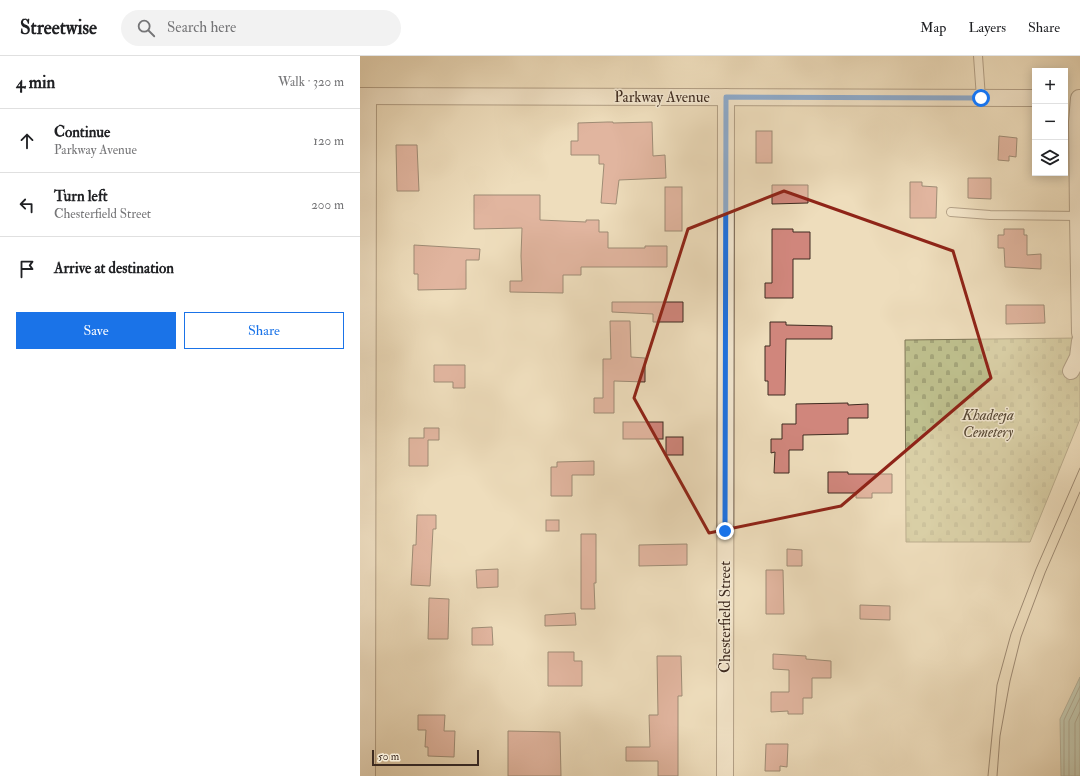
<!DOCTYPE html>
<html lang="en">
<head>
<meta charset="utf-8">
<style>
  :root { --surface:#fff; --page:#f2f2f2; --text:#202124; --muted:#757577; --line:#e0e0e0; --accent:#1a73e8 }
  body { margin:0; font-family:"IM FELL Double Pica",serif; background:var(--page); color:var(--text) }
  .controls { position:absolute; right:12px; top:12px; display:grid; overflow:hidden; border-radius:0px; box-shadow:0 2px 10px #0003 }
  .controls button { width:36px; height:36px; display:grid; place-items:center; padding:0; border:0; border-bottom:1px solid var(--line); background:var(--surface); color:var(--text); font:20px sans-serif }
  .scale { position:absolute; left:12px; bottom:10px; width:107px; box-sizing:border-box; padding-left:4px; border:2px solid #3e2b20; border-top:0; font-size:11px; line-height:14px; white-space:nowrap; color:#3e2b20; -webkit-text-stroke:3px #f4e9d3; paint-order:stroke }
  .stop { position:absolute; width:12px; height:12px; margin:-9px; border:3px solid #1a73e8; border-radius:50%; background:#fff }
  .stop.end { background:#1a73e8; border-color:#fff; box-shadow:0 1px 4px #0008 }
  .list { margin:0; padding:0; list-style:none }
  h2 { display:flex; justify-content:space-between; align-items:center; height:52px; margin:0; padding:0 16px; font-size:17px }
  h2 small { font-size:13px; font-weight:400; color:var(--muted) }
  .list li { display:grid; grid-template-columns:26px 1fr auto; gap:12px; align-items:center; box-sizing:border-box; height:64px; padding:0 16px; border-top:1px solid var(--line) }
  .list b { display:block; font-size:15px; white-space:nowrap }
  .list p { margin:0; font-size:13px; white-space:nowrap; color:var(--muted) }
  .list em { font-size:13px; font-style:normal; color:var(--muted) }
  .actions { display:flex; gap:8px; padding:12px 16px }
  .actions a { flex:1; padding:9px 0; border:1px solid var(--accent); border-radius:0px; text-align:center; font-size:14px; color:var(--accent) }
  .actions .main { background:var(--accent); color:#fff }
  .icon { flex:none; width:22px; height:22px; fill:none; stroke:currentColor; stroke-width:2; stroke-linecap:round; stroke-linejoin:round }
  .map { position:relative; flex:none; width:720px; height:720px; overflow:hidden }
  header { display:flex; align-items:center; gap:24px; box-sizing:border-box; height:56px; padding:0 20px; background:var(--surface); border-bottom:1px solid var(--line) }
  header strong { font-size:19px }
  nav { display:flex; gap:22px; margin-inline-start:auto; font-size:14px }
  .search { width:280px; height:36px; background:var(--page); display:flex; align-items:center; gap:10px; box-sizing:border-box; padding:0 14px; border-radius:22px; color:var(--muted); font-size:15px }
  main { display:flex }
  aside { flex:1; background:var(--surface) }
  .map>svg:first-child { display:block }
  .cemetery { fill:url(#cemetery-stones); stroke:#7e7556 }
  .water { fill:#99bcae; stroke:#758275 }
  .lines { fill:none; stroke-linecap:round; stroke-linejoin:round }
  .shore { stroke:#6c7467; stroke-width:1 }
  .building { fill:#d0867c; stroke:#3e2b20 }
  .service-casing { stroke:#6a5847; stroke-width:10 }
  .minor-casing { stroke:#6a5847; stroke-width:18 }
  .service { stroke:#f4e9d3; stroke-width:8 }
  .minor { stroke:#f4e9d3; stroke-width:16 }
  .tram { stroke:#3e2b20; stroke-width:1 }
  .route { stroke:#1a73e8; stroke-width:5 }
  .marked { fill:none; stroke:#8f2418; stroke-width:3; stroke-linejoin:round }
  .labels { text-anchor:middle; stroke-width:3; stroke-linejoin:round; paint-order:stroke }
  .street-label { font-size:15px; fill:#3e2b20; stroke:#f4e9d3 }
  .park-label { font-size:15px; font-style:italic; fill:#584936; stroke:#f4e9d3 }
</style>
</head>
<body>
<header>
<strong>Streetwise</strong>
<div class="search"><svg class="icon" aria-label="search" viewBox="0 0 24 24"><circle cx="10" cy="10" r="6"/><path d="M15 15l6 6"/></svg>Search here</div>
<nav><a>Map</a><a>Layers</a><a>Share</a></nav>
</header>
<main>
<aside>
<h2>4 min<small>Walk · 320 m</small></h2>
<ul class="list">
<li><svg class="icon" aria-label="ahead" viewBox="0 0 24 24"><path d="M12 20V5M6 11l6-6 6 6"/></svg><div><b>Continue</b><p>Parkway Avenue</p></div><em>120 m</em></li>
<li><svg class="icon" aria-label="left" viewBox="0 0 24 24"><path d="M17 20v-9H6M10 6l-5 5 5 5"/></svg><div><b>Turn left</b><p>Chesterfield Street</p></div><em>200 m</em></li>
<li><svg class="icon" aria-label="arrive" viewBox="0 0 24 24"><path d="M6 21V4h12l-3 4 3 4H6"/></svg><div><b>Arrive at destination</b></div></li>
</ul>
<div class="actions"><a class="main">Save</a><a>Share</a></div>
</aside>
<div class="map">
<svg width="720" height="720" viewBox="0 0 720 720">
  <defs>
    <pattern id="cemetery-stones" width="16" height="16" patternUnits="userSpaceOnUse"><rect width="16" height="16" fill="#bebf8d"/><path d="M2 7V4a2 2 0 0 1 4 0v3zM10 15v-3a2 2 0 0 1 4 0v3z" fill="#a4a479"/></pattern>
  </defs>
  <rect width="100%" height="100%" fill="#eeddbc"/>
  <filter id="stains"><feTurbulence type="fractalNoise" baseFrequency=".005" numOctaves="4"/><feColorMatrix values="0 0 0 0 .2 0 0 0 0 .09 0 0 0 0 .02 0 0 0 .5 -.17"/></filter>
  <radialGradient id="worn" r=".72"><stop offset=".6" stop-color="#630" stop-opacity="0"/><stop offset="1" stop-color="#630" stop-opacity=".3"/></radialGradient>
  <!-- cemetery -->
  <polygon class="cemetery" points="720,282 720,363 670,486 546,486 545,284"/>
  <!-- water -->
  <polygon class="water" points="720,621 720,720 701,720 700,663"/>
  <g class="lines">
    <!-- shore -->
    <g class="shore">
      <polyline points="704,720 704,664 720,630"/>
      <polyline points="709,720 709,665 720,642"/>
      <polyline points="715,720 715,667 720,656"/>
    </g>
  </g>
  <!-- building -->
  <g class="building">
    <polygon points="247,66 253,66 253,67 292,66 293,100 305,99 306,122 259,124 256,148 241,147 244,108 239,108 239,99 211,99 211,85 218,85 218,67"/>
    <rect x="396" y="75" width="16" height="32"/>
    <polygon points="639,80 657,82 656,101 649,100 649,105 638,104"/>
    <polygon points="36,89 57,89 59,135 37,135"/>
    <polygon points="608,122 631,122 631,143 608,142"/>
    <polygon points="550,126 562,126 562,130 577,131 576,162 550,162"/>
    <polygon points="412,129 448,129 448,147 412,148"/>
    <rect x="305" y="131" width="17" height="44"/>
    <polygon points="114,139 180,139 180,164 226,166 226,164 239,164 239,176 248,176 248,192 285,192 285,190 307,190 307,211 221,211 221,219 203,219 203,237 150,236 150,225 162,225 161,200 162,172 114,173"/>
    <polygon points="412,173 433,173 433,176 450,176 450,203 433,203 433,242 405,242 405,227 412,227"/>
    <polygon points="644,173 664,173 664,179 667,179 667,199 681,198 681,213 645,211 644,192 638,192 638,179 644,179"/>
    <polygon points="54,189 120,193 119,204 106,204 106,233 58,234 58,218 54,218"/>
    <polygon points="252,246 323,246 323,266 293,266 293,258 252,256"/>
    <polygon points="646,249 684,249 685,267 646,268"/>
    <polygon points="250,265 270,265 271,301 285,302 285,326 254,325 254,357 234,357 234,342 243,342 243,303 251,303"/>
    <polygon points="410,266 426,266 426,269 472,270 472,283 426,283 425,339 408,339 408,325 405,325 405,290 410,290"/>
    <polygon points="74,309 105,309 105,332 93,332 93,326 74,326"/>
    <polygon points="488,347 488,349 508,348 508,362 488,362 488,378 443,379 443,394 429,394 429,417 414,417 415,396 411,397 411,383 422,383 422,368 436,368 436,348"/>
    <rect x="263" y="366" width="40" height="17"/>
    <polygon points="64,372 79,372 79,384 68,384 68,410 49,410 49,382 64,382"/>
    <rect x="306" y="381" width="17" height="18"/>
    <polygon points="234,405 234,419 212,419 212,440 191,440 191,411 197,411 197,406"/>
    <polygon points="468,416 488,416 488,418 532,418 532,437 512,437 512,442 496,442 496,437 468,437"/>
    <polygon points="57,459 76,459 76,473 73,473 70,530 51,529 53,489 56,489"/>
    <rect x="186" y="464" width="13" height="11"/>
    <polygon points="221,478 236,478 236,527 234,527 235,553 221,553"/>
    <polygon points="327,488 327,509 279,510 279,489"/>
    <polygon points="427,493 442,494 442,510 427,510"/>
    <polygon points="138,513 138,531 117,532 116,514"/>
    <polygon points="406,514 423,514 424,558 406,558"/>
    <polygon points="69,542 89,543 88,583 68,583"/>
    <polygon points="500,549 530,550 530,564 500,563"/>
    <polygon points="215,557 216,569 185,570 185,559"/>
    <polygon points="132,571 133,589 112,589 112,572"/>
    <polygon points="188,596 214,596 214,605 222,605 222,630 188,630"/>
    <polygon points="413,598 446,600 446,603 471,605 471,622 452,622 452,642 443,642 443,658 428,658 428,655 411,656 411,636 429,636 429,614 413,613"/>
    <polygon points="297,600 321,600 322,640 318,640 318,720 298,720 298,705 266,705 266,691 290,691 289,659 298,659"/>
    <polygon points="58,659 85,659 84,675 95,675 94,701 68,700 68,691 65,691 66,674 58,674"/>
    <polygon points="148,675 200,676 201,720 148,720"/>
    <polygon points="406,688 428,688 427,711 420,710 420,715 405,715"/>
  </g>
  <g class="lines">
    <!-- service casing -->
    <g class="service-casing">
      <g id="service">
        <polyline points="618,0 621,42"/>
        <polyline points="591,156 630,159 718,160"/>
      </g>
    </g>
    <!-- minor casing -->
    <g class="minor-casing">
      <g id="minor">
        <polyline points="0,40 675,42"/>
        <polyline points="719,42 717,66 718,160 720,277"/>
        <polyline points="711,315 718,301 720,285"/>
        <polyline points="7,720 8,40"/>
        <polyline points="365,720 366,41"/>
      </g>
    </g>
    <!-- service -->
    <use href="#service" class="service"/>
    <!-- minor -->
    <use href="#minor" class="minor"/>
    <!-- tram -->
    <g class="tram">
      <polyline points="628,720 637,629 651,578 676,513 720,412"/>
      <polyline points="637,720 640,680 650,625 661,581 685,517 720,436"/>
    </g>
  </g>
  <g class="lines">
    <!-- route -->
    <polyline class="route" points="365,475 366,41 621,42"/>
  </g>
  <!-- marked area -->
  <path d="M0 0H720V720H0ZM424,135l169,60 38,127 -150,128 -132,27 -75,-135 54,-169z" fill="#eeddbc" fill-opacity=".55" fill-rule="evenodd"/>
  <path class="marked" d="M424,135l169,60 38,127 -150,128 -132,27 -75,-135 54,-169z"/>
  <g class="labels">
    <!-- street labels -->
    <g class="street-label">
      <text x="302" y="46">Parkway Avenue</text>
      <text transform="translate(365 561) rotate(-90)" y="5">Chesterfield Street</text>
    </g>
    <!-- park labels -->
    <g class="park-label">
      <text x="628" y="364">Khadeeja<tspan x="628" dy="17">Cemetery</tspan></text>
    </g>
  </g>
  <rect width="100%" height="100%" filter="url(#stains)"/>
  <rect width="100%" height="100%" fill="url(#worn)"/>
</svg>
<div class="controls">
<button>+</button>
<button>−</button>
<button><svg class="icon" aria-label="layers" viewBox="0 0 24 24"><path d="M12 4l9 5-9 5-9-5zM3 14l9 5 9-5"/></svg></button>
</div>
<div class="scale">50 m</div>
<div class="stop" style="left:621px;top:42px"></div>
<div class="stop end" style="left:365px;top:475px"></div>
</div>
</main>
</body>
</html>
